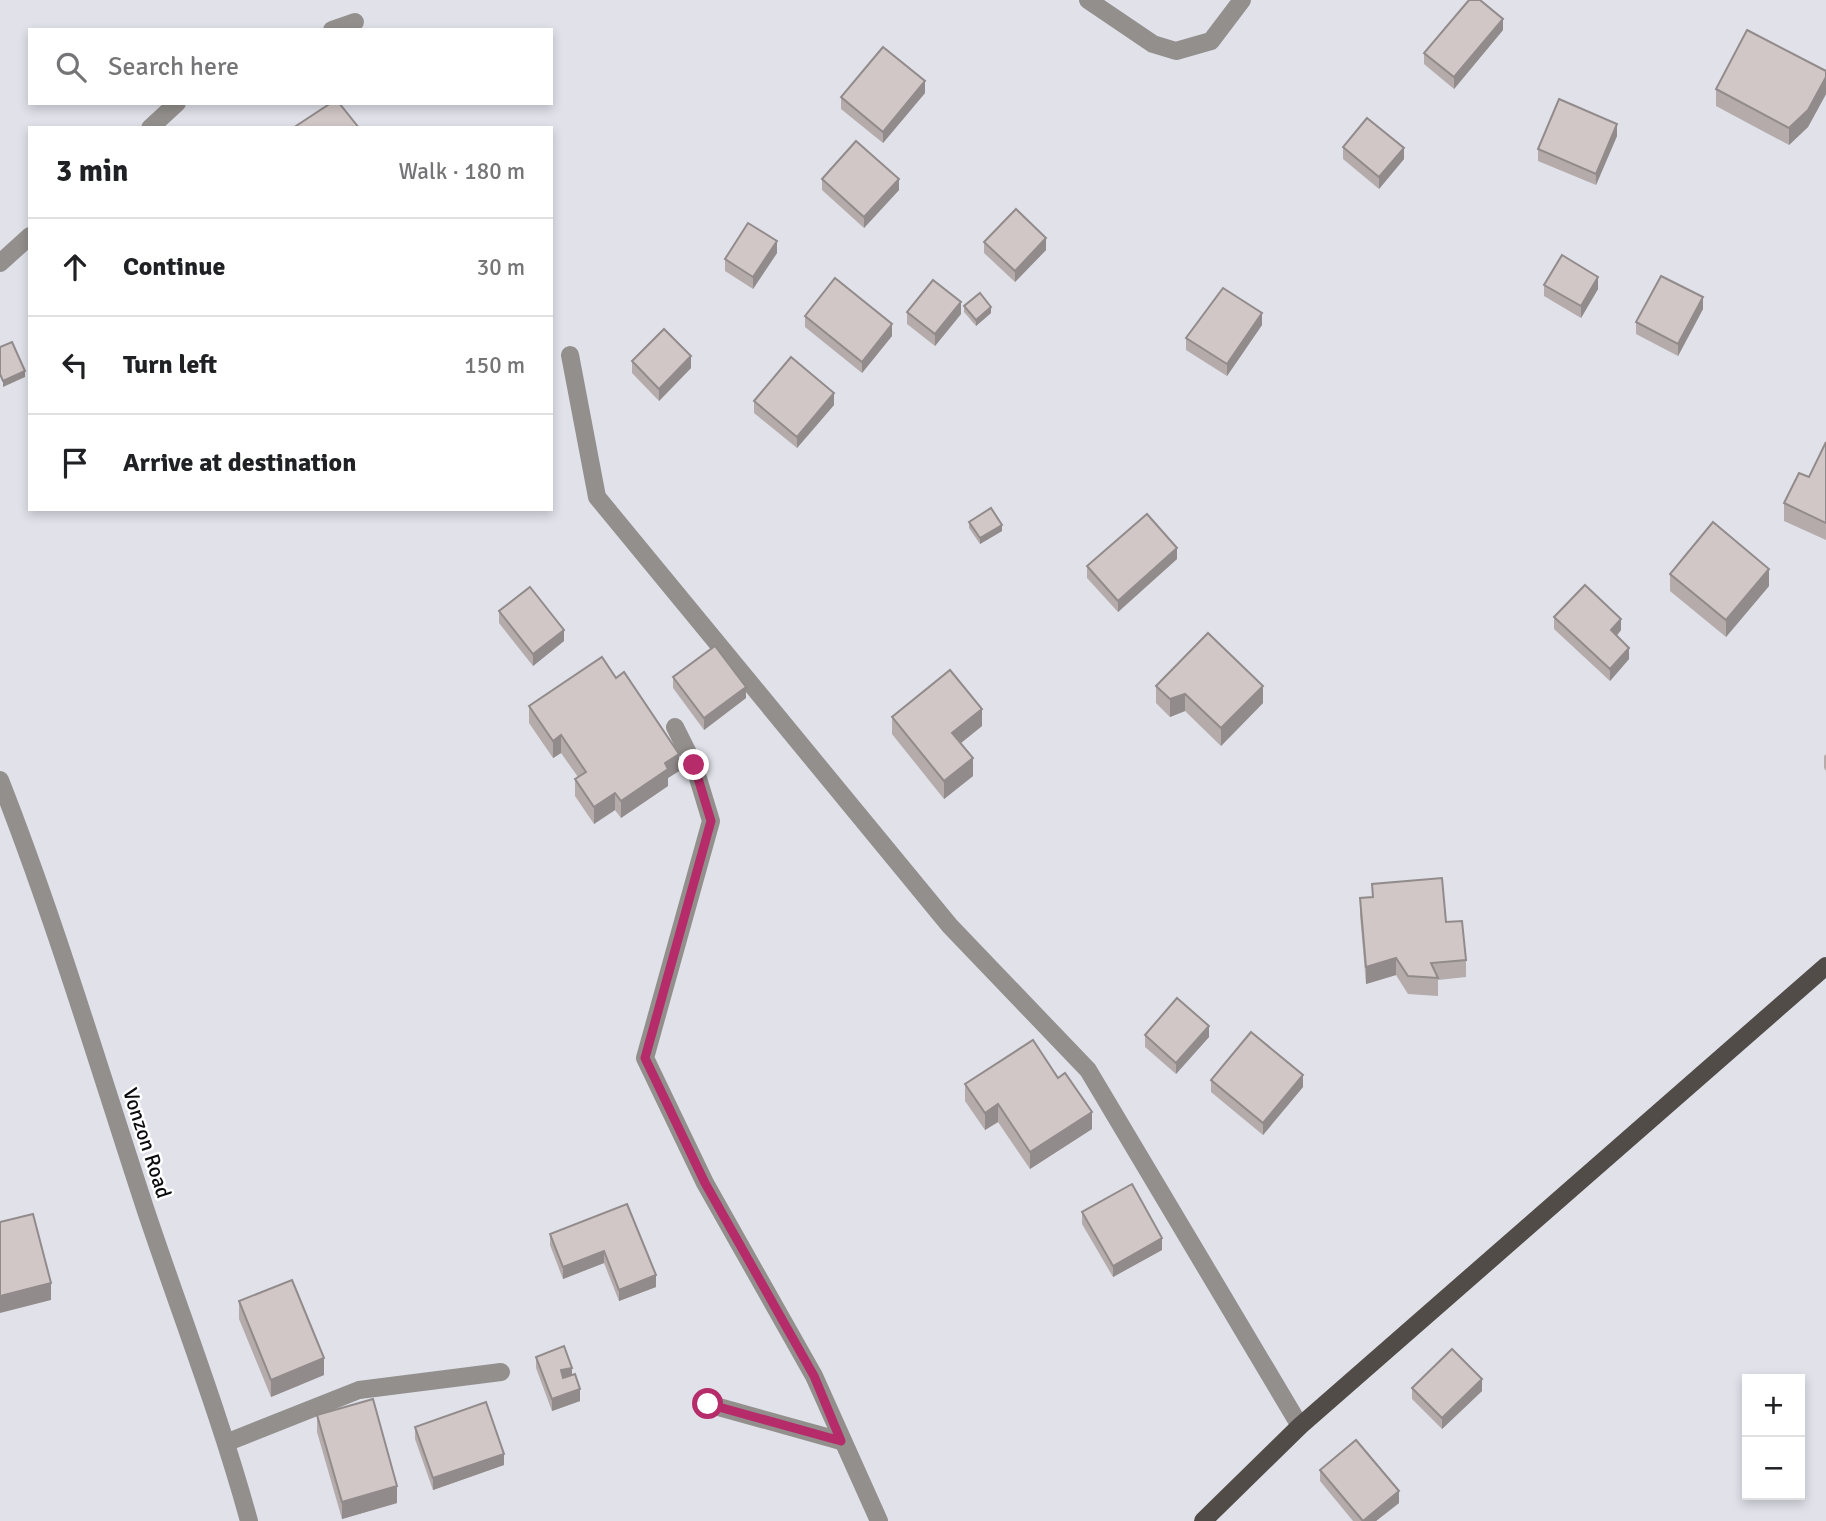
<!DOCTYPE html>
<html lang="en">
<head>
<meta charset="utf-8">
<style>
  :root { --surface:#fff; --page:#f6f6f6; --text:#202124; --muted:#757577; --line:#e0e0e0 }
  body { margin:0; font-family:Signika,sans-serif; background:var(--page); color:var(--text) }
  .controls { position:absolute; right:21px; bottom:21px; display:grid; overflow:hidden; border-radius:0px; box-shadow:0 4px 10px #0003 }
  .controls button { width:63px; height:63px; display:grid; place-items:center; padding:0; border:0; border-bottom:2px solid var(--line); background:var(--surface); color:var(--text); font:35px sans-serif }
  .stop { position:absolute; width:21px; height:21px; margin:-16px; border:5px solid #b62c6a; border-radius:50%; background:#fff }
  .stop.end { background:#b62c6a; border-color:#fff; box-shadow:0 2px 7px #0008 }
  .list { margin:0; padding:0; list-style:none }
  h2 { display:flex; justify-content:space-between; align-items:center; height:91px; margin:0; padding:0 28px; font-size:30px }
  h2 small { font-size:23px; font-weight:400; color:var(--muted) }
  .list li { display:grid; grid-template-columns:46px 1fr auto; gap:21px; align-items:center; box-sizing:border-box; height:98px; padding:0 28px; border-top:2px solid var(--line) }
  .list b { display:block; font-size:26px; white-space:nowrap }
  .list em { font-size:23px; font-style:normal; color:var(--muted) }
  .icon { flex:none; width:38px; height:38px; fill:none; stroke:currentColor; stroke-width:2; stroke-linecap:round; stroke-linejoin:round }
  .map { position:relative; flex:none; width:1826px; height:1521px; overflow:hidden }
  .search { position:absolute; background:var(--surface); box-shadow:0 4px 10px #0003; left:28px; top:28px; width:525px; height:77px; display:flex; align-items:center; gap:18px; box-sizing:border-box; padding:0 24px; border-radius:0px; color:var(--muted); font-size:26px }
  .panel { position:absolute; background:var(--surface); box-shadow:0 4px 10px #0003; left:28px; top:126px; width:525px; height:385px; border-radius:0px }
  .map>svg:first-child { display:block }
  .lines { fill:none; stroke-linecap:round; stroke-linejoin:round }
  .service { stroke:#928f8c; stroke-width:18 }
  .minor { stroke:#928f8c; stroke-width:18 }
  .tertiary { stroke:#928f8c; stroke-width:18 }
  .primary { stroke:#514c48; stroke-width:18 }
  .wall { fill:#b4abaa }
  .shaded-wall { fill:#928b8b }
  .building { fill:#d1c7c6; stroke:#928b8b; stroke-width:2 }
  .route { stroke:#b62c6a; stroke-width:9 }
  .labels { text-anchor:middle; stroke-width:5; stroke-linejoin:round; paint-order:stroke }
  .street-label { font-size:21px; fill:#0b0b0e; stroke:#fff }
</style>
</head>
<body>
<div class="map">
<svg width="1826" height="1521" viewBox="0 0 1826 1521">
  <rect width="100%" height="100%" fill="#e0e1e9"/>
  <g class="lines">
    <!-- service -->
    <g class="service">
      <polyline points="332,30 355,22"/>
      <polyline points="150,128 177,103"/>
      <polyline points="0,263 30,236"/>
    </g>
    <!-- minor -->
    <g class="minor">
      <polyline points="1088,0 1153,44 1176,51 1211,41 1242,0"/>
      <polyline points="570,355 597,497 950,926 1088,1070 1300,1426"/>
      <polyline points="675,727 694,765 711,821 645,1058 705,1183 814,1376 879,1521"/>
      <polyline points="708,1404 841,1441"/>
      <polyline points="228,1442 359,1390 501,1372"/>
    </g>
    <!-- tertiary -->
    <path class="tertiary" d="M0,780c55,140 98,285 145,428 35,105 75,207 104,313"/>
    <!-- primary -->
    <polyline class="primary" points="1203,1521 1300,1426 1826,966"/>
  </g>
  <!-- wall -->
  <g class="wall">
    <polygon points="1503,30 1454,89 1424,64 1424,53"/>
    <polygon points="1826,71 1826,94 1808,127 1789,145 1716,106 1716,89"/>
    <polygon points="925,93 883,143 841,109 841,97"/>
    <polygon points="1617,136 1596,185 1538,161 1538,149"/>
    <polygon points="1343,147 1404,159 1379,189 1343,159"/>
    <polygon points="822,179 899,190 864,228 822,190"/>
    <polygon points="984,242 1046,250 1015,282 984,253"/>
    <polygon points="777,253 753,289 725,271 725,259"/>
    <polygon points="1544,285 1598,289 1581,318 1544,296"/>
    <polygon points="964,306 991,313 976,326 964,312"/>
    <polygon points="1703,309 1678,356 1636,334 1636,322"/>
    <polygon points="907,312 961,314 935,346 907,324"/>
    <polygon points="805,316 892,336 862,373 805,327"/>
    <polygon points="1262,325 1227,376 1186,350 1186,338"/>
    <polygon points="632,361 691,368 659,401 632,373"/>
    <polygon points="754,401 834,405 797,448 754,413"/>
    <polygon points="1826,442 1826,540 1784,521 1784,503 1809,477"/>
    <polygon points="969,522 1002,531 980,544 969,528"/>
    <polygon points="1177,559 1118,612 1087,578 1087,566"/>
    <polygon points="1670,574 1769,586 1726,637 1670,591"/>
    <polygon points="499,611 564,641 533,666 499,623"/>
    <polygon points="1554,617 1621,630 1617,636 1629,659 1610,681 1554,629"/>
    <polygon points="673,677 746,698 704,730 673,688"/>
    <polygon points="1156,686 1263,703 1221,746 1185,711 1170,717 1156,703"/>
    <polygon points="529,706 679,771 668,778 668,786 621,818 615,810 594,824 575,796 575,779 578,777 561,753 553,758 529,723"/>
    <polygon points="892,717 982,726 960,744 973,776 944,799 892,734"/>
    <polygon points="1826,754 1826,771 1824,768 1824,756"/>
    <polygon points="1372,884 1446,922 1466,960 1466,977 1438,980 1438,996 1408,994 1396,975 1366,984 1360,915 1360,898 1372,897"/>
    <polygon points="1145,1035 1209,1037 1176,1074 1145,1047"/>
    <polygon points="1211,1080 1303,1087 1263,1135 1211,1092"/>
    <polygon points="965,1084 1092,1129 1030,1169 998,1122 985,1130 965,1101"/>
    <polygon points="627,1204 656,1287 619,1301 604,1263 563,1279 550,1245 550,1234"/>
    <polygon points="1082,1212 1162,1250 1113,1277 1082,1224"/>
    <polygon points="239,1301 324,1375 271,1397 239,1319"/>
    <polygon points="536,1357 572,1375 580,1401 552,1411 536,1368"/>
    <polygon points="1412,1388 1482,1391 1442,1429 1412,1399"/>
    <polygon points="317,1415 397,1503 342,1519 317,1432"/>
    <polygon points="415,1427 504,1465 433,1490 415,1439"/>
    <polygon points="1320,1470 1399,1503 1376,1521 1353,1521 1320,1481"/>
  </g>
  <!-- shaded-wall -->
  <g class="shaded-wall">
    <polygon points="1503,19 1503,30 1454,89 1454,77"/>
    <polygon points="1826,77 1826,94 1808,127 1789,145 1789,128"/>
    <polygon points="925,81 925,93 883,143 883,132"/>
    <polygon points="1617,124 1617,136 1596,185 1596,174"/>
    <polygon points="1404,148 1404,159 1379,189 1379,177"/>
    <polygon points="899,179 899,190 864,228 864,217"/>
    <polygon points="1046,238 1046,250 1015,282 1015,271"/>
    <polygon points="777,241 777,253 753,289 753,277"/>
    <polygon points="1598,277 1598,289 1581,318 1581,306"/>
    <polygon points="1703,297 1703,309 1678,356 1678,344"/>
    <polygon points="961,302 961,314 935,346 935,334"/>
    <polygon points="991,307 991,313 976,326 976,320"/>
    <polygon points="1262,313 1262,325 1227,376 1227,364"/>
    <polygon points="892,324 892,336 862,373 862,362"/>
    <polygon points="691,356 691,368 659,401 659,389"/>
    <polygon points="25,371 25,377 3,387 3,381"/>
    <polygon points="834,393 834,405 797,448 797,437"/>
    <polygon points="1002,525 1002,531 980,544 980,538"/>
    <polygon points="1177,548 1177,559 1118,612 1118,601"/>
    <polygon points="1769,569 1769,586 1726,637 1726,620"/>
    <polygon points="1621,619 1621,630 1611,642 1611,630"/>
    <polygon points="564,630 564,641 533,666 533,654"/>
    <polygon points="1629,648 1629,659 1610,681 1610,669"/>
    <polygon points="1263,686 1263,703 1221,746 1221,728"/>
    <polygon points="746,687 746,698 704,730 704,718"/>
    <polygon points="1185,694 1185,711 1170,717 1170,699"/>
    <polygon points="982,709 982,726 952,750 952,733"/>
    <polygon points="561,735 561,753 553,758 553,741"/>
    <polygon points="679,754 679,771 668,778 668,786 621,818 621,801 665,763"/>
    <polygon points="973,758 973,776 944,799 944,781"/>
    <polygon points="615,793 615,810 594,824 594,807"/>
    <polygon points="1396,958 1396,975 1366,984 1366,967"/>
    <polygon points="1209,1026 1209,1037 1176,1074 1176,1063"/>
    <polygon points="1303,1075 1303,1087 1263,1135 1263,1123"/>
    <polygon points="998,1104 998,1122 985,1130 985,1113"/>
    <polygon points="1092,1112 1092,1129 1030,1169 1030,1152"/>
    <polygon points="1162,1238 1162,1250 1113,1277 1113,1266"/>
    <polygon points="604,1251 604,1263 563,1279 563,1267"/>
    <polygon points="656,1275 656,1287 619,1301 619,1290"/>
    <polygon points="51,1283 51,1300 0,1313 0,1296"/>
    <polygon points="324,1358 324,1375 271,1397 271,1380"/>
    <polygon points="572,1368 572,1379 561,1382 561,1370"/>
    <polygon points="1482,1379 1482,1391 1442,1429 1442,1418"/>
    <polygon points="580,1389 580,1401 552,1411 552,1399"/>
    <polygon points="504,1454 504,1465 433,1490 433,1478"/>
    <polygon points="397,1486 397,1503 342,1519 342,1502"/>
    <polygon points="1399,1491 1399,1503 1376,1521 1363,1521"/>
  </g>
  <!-- building -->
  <g class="building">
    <polygon points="1469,0 1480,0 1503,19 1454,77 1424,53"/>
    <polygon points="1747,30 1826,71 1826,77 1808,110 1789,128 1716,89"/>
    <polygon points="883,47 925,81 883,132 841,97"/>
    <polygon points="1559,99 1617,124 1596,174 1538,149"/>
    <polygon points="331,103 339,103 359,128 293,128"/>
    <polygon points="1367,118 1404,148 1379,177 1343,147"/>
    <polygon points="856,141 899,179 864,217 822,179"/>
    <polygon points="1016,209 1046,238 1015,271 984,242"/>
    <polygon points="748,223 777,241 753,277 725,259"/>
    <polygon points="1562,255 1598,277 1581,306 1544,285"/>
    <polygon points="1661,276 1703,297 1678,344 1636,322"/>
    <polygon points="835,278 892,324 862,362 805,316"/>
    <polygon points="933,280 961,302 935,334 907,312"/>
    <polygon points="1223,288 1262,313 1227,364 1186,338"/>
    <polygon points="980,293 991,307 976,320 964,306"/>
    <polygon points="664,329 691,356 659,389 632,361"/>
    <polygon points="12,342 25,371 3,381 0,374 0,347"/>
    <polygon points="791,357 834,393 797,437 754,401"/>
    <polygon points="1826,442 1826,523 1784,503 1799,473 1809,477"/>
    <polygon points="991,508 1002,525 980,538 969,522"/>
    <polygon points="1147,514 1177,548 1118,601 1087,566"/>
    <polygon points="1713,522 1769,569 1726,620 1670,574"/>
    <polygon points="1585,585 1621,619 1611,630 1629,648 1610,669 1554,617"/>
    <polygon points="530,587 564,630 533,654 499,611"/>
    <polygon points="1208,633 1263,686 1221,728 1185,694 1170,699 1156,686"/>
    <polygon points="715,646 746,687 704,718 673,677"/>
    <polygon points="602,657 616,678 624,672 679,754 665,763 668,769 621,801 615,793 594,807 575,779 586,772 561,735 553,741 529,706"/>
    <polygon points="950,670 982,709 952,733 973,758 944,781 892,717"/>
    <polygon points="1442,878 1446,922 1462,921 1466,960 1431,963 1438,978 1408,976 1396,958 1366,967 1360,898 1373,897 1372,884"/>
    <polygon points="1177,998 1209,1026 1176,1063 1145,1035"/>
    <polygon points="1251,1032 1303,1075 1263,1123 1211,1080"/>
    <polygon points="1033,1040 1058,1078 1065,1073 1092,1112 1030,1152 998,1104 985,1113 965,1084"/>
    <polygon points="1132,1184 1162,1238 1113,1266 1082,1212"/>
    <polygon points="627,1204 656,1275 619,1290 604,1251 563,1267 550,1234"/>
    <polygon points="33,1214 51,1283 0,1296 0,1222"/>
    <polygon points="292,1280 324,1358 271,1380 239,1301"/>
    <polygon points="564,1346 572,1368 561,1370 563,1378 575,1374 580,1389 552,1399 536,1357"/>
    <polygon points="1452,1349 1482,1379 1442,1418 1412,1388"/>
    <polygon points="373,1399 397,1486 342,1502 317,1415"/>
    <polygon points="486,1402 504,1454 433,1478 415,1427"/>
    <polygon points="1356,1440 1399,1491 1363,1521 1320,1470"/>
  </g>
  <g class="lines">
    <!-- route -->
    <polyline class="route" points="694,765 711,821 645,1058 705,1183 814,1376 841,1441 708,1404"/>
  </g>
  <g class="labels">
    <!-- street labels -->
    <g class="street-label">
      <text transform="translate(147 1143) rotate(72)" y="7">Vonzon Road</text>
    </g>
  </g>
</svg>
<div class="controls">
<button>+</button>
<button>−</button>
</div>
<div class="stop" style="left:708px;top:1404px"></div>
<div class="stop end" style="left:694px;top:765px"></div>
<div class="search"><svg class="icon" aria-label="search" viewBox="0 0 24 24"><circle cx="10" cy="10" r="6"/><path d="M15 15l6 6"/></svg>Search here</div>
<section class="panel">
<h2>3 min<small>Walk · 180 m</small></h2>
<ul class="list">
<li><svg class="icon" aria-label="ahead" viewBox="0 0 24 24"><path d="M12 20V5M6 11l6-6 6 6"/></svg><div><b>Continue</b></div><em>30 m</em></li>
<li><svg class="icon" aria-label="left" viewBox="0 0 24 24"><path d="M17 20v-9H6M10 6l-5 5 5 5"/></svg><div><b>Turn left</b></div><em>150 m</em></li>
<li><svg class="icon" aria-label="arrive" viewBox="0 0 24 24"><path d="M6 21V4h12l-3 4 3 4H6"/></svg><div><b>Arrive at destination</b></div></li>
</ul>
</section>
</div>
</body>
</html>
